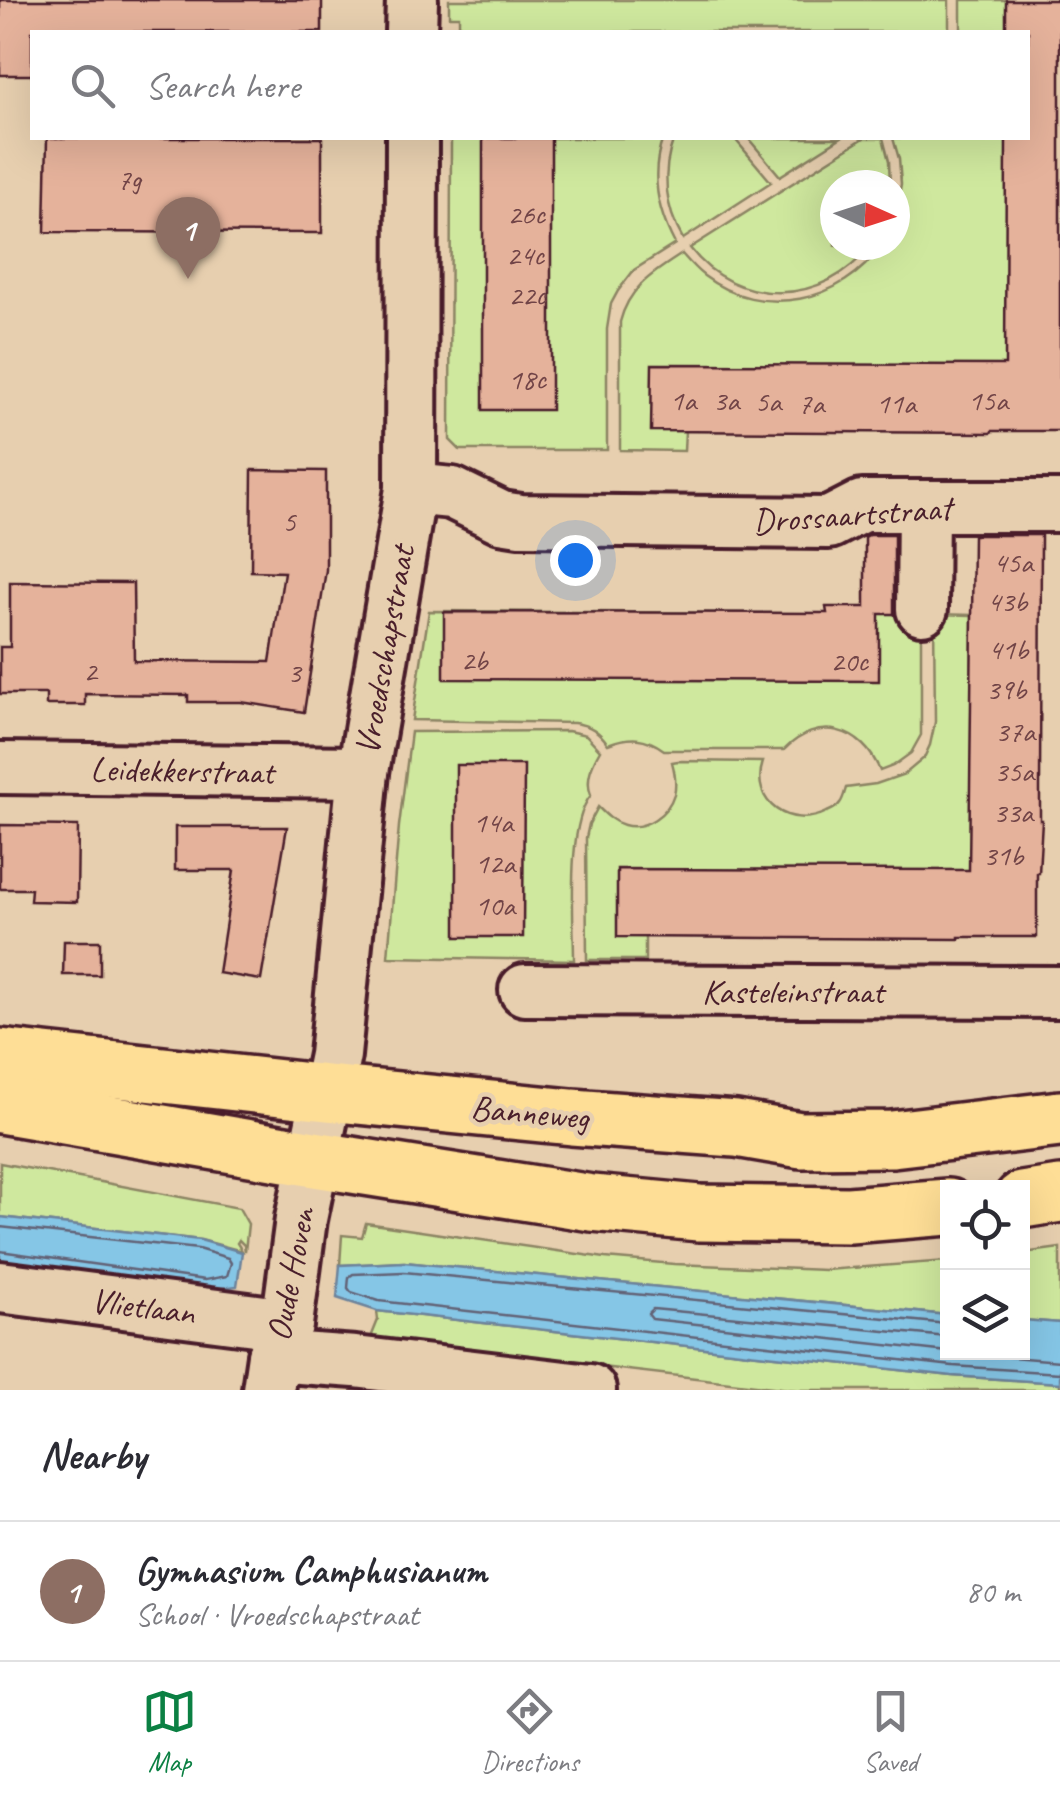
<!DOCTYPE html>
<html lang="en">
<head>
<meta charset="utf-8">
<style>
  :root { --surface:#fff; --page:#f7f7f7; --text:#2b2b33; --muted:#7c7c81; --line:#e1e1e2; --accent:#0b8043 }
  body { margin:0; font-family:Caveat,sans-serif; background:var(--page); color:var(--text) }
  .controls { position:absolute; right:30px; bottom:30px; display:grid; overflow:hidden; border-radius:0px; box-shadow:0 10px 40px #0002 }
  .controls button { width:90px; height:90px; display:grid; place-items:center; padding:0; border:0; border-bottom:2px solid var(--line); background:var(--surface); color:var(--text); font:50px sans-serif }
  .compass { position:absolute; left:820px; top:170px; width:90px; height:90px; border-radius:50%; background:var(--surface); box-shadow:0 10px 40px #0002; rotate:93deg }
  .you { position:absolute; left:575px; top:560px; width:35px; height:35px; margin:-25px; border:8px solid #fff; border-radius:50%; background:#1a73e8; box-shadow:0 0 0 15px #1a73e833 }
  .badge { display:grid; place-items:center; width:65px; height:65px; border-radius:50%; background:var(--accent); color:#fff; font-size:32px; font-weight:700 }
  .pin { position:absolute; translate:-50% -82px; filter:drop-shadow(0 2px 5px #0008) }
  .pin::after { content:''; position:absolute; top:52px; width:35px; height:30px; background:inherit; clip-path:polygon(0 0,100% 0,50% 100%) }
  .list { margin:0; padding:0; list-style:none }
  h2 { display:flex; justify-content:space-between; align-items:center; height:130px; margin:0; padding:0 40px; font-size:42px }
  h2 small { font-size:32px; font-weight:400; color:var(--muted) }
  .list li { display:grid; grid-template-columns:65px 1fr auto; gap:30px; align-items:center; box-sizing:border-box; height:140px; padding:0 40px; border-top:2px solid var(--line) }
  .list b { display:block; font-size:38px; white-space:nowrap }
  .list p { margin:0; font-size:32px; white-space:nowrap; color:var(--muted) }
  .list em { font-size:32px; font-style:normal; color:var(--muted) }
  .icon { flex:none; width:55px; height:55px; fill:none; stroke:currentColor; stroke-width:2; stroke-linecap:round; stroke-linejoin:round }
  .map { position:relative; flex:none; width:1060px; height:1390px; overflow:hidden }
  .search { position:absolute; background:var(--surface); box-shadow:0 10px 40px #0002; left:30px; right:30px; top:30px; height:110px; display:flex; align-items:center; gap:25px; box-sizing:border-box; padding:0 35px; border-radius:0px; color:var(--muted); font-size:38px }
  .sheet { height:270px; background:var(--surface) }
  nav { display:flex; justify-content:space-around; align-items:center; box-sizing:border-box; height:140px; border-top:2px solid var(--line); background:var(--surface); font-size:28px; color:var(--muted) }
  nav a { display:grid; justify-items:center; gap:5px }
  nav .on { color:var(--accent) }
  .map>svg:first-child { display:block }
  .green { fill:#cfe89e; stroke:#8c8464; stroke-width:2.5 }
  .water { fill:#85c6e6; stroke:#6d839b; stroke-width:2.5 }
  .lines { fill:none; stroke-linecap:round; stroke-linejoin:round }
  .shore { stroke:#626276; stroke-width:2.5 }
  .building { fill:#e5b29b; stroke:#4a1f2b; stroke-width:2.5 }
  .minor-casing { stroke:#4a1f2b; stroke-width:58 }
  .major-casing { stroke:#4a1f2b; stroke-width:62 }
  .minor { stroke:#e7cfaf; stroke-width:50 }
  .major { stroke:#fede96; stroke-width:55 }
  .labels { text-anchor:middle; stroke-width:9; stroke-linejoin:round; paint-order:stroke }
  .number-label { font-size:30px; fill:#714447 }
  .street-label { font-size:35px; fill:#4a1f2b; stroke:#e7cfaf }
</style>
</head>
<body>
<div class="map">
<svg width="1060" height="1390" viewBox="0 0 1060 1390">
  <rect width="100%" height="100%" fill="#e7cfaf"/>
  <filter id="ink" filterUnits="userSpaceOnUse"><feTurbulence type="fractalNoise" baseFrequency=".01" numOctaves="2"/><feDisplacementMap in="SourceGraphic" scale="20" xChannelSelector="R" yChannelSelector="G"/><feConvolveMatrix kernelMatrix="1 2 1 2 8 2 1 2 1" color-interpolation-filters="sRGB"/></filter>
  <g filter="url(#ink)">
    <!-- green -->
    <g class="green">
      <polygon points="449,0 949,0 949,32 459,32 459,16 449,16"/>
      <rect x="961" y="0" width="50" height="32"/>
      <path d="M451,138h212c-13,36 -6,72 12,106l-41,26 -16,21 -7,13 -4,25v121h-147l-10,-10z"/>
      <path d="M674,138h60l37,44 -88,57c-18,-31 -22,-67 -9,-101z"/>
      <polygon points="748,138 840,138 780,176"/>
      <path d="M864,138h19l6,23 1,24h-55v60h36c-46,61 -135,64 -181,3z"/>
      <path d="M893,138h117l-1,230h-321l-4,83 -64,-1v-128c9,-35 33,-49 62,-68 7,8 14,16 22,22 58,44 138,27 178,-31h13v-27l6,-34 -2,-25z"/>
      <path d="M429,611l492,3v121l-10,18 -18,13 -13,5c-17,-44 -63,-56 -96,-21h-120c-19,-14 -34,-14 -56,-6 -9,-13 -18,-19 -34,-21l-162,-3z"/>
      <path d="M934,614l38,1 -2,256 -325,66v23h-58l-1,-122 3,-14 9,-17c8,8 15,15 26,18 21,6 44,-11 50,-31 3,-11 1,-21 -2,-32l6,-1 85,1c-14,41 28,68 64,50 5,-2 10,-4 13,-9 3,-3 5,-12 6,-15l30,-4 29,-10 19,-16 6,-13 5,-23z"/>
      <path d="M568,731l18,4 14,15c-8,14 -15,29 -9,45 -25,30 -17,124 -17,165l-186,-3 11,-131 12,-94z"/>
      <polygon points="0,1163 239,1208 248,1224 245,1251 244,1245 239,1240 237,1243 242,1251 201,1240 0,1217"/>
      <polygon points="366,1223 605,1258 674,1264 825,1270 947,1261 947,1315 404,1262 340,1265 342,1235 362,1237"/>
      <polygon points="1060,1248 1060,1323 1023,1320 1023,1253"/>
      <polygon points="377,1311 952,1376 1060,1383 1060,1390 798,1390 370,1340 378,1320"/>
    </g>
    <!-- water -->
    <g class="water">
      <polygon points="0,1217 200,1240 242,1252 237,1286 206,1290 0,1260"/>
      <polygon points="404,1262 947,1315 948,1352 1022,1352 1023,1320 1060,1323 1060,1383 952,1376 377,1311 337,1298 340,1265"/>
    </g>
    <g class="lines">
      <!-- shore -->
      <g class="shore">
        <polyline points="0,1227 198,1249 228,1258 231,1263 227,1276 205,1280 0,1251"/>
        <polyline points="948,1324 404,1272 353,1274 349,1277 348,1288 351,1292 379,1301 953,1366 1060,1373"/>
        <polyline points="948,1337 653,1309 648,1314 652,1319 948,1352"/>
        <polyline points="948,1352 1060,1361"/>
      </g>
    </g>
    <!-- building -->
    <g class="building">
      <polygon points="0,0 322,0 322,32 32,32 32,75 0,75"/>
      <polygon points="1006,0 1060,0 1060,431 992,431 991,433 651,431 652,364 1005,365 1006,138 1028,138 1028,32 1006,32"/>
      <polygon points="47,138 322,138 322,233 45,232"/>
      <rect x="483" y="138" width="68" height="272"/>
      <polygon points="252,470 326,471 326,570 304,712 241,702 188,702 188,695 85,694 85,705 46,705 46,694 0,694 0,647 10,647 10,582 133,583 134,661 270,662 284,572 251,571"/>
      <polygon points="869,535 894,535 894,614 879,614 879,681 444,679 444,612 827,613 826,607 865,607 865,537"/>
      <polygon points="973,535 1041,535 1040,787 1040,820 1042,820 1039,873 1037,873 1037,937 959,937 959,939 617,937 617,869 969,870"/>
      <polygon points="456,765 524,765 523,937 456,937"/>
      <polygon points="0,825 78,826 77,902 30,901 31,889 0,889"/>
      <polygon points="175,827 287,827 261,980 218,973 234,870 175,870"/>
      <polygon points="64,941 100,941 100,975 63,975"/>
    </g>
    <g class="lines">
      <!-- minor casing -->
      <g class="minor-casing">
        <g id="minor">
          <polyline points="411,32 412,0"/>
          <polyline points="411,489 452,493 501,517 520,520 829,523 862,506 1060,506"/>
          <polyline points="922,609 923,507"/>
          <polyline points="0,768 363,772"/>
          <polyline points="525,990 1060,992"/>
          <polyline points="0,1287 287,1324"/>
          <polyline points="273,1356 355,1362 590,1390"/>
          <polyline points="268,1390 273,1356 287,1324 301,1219 335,1055 363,772 411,489 412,138"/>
        </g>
      </g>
      <!-- major casing -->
      <g class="major-casing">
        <g id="major">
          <polyline points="0,1057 327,1093 572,1117 736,1129 801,1140 892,1139 1060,1119"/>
          <polyline points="0,1105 314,1159 592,1203 699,1213 849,1215 948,1207"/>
          <polyline points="1022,1200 1060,1194"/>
        </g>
      </g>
      <!-- minor -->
      <use href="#minor" class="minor"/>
      <!-- major -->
      <use href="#major" class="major"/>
    </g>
  </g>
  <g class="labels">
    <!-- number labels -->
    <g class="number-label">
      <text x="129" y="189">7g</text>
      <text x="526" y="224">26c</text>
      <text x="525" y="265">24c</text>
      <text x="527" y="305">22c</text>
      <text x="527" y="389">18c</text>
      <text x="683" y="410">1a</text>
      <text x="726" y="410">3a</text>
      <text x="988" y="410">15a</text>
      <text x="768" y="411">5a</text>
      <text x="811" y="413">7a</text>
      <text x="896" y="413">11a</text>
      <text x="289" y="531">5</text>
      <text x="1013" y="572">45a</text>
      <text x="1007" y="611">43b</text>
      <text x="1008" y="659">41b</text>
      <text x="474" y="670">2b</text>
      <text x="849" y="671">20c</text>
      <text x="90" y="681">2</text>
      <text x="294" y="682">3</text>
      <text x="1006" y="699">39b</text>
      <text x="1015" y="741">37a</text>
      <text x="1014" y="781">35a</text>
      <text x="1013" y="822">33a</text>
      <text x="493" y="832">14a</text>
      <text x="1003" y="865">31b</text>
      <text x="495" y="873">12a</text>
      <text x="495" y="915">10a</text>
    </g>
    <!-- street labels -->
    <g class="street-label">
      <text transform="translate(852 514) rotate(-4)" y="12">Drossaartstraat</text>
      <text transform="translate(384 650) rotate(-80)" y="12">Vroedschapstraat</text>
      <text transform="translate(182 770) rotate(1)" y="12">Leidekkerstraat</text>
      <text x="793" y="1003">Kasteleinstraat</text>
      <text transform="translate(530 1112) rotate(5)" y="12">Banneweg</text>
      <text transform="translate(290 1274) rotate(-79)" y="12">Oude Hoven</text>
      <text transform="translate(143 1306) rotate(7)" y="12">Vlietlaan</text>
    </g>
  </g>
</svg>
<div class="controls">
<button><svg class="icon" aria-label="locate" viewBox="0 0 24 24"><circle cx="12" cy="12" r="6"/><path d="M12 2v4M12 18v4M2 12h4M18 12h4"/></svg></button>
<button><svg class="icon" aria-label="layers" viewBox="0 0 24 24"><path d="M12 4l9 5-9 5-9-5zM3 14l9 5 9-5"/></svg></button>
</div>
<svg class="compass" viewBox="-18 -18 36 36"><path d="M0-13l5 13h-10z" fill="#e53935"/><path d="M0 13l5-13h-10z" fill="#7c7c81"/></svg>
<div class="you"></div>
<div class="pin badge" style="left:188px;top:279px;background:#8d6e63">1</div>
<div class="search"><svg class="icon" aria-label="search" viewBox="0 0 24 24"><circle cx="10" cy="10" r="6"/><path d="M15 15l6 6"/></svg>Search here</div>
</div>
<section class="sheet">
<h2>Nearby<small></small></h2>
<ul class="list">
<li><span class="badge" style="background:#8d6e63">1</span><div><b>Gymnasium Camphusianum</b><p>School · Vroedschapstraat</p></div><em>80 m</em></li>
</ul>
</section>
<nav>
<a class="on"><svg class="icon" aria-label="map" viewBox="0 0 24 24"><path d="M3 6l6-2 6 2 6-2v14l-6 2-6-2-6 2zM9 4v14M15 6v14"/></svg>Map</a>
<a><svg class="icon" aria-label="directions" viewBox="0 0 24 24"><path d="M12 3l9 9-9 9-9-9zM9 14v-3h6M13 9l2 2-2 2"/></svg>Directions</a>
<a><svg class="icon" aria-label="saved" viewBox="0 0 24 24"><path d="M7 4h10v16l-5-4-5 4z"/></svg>Saved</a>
</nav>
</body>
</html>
